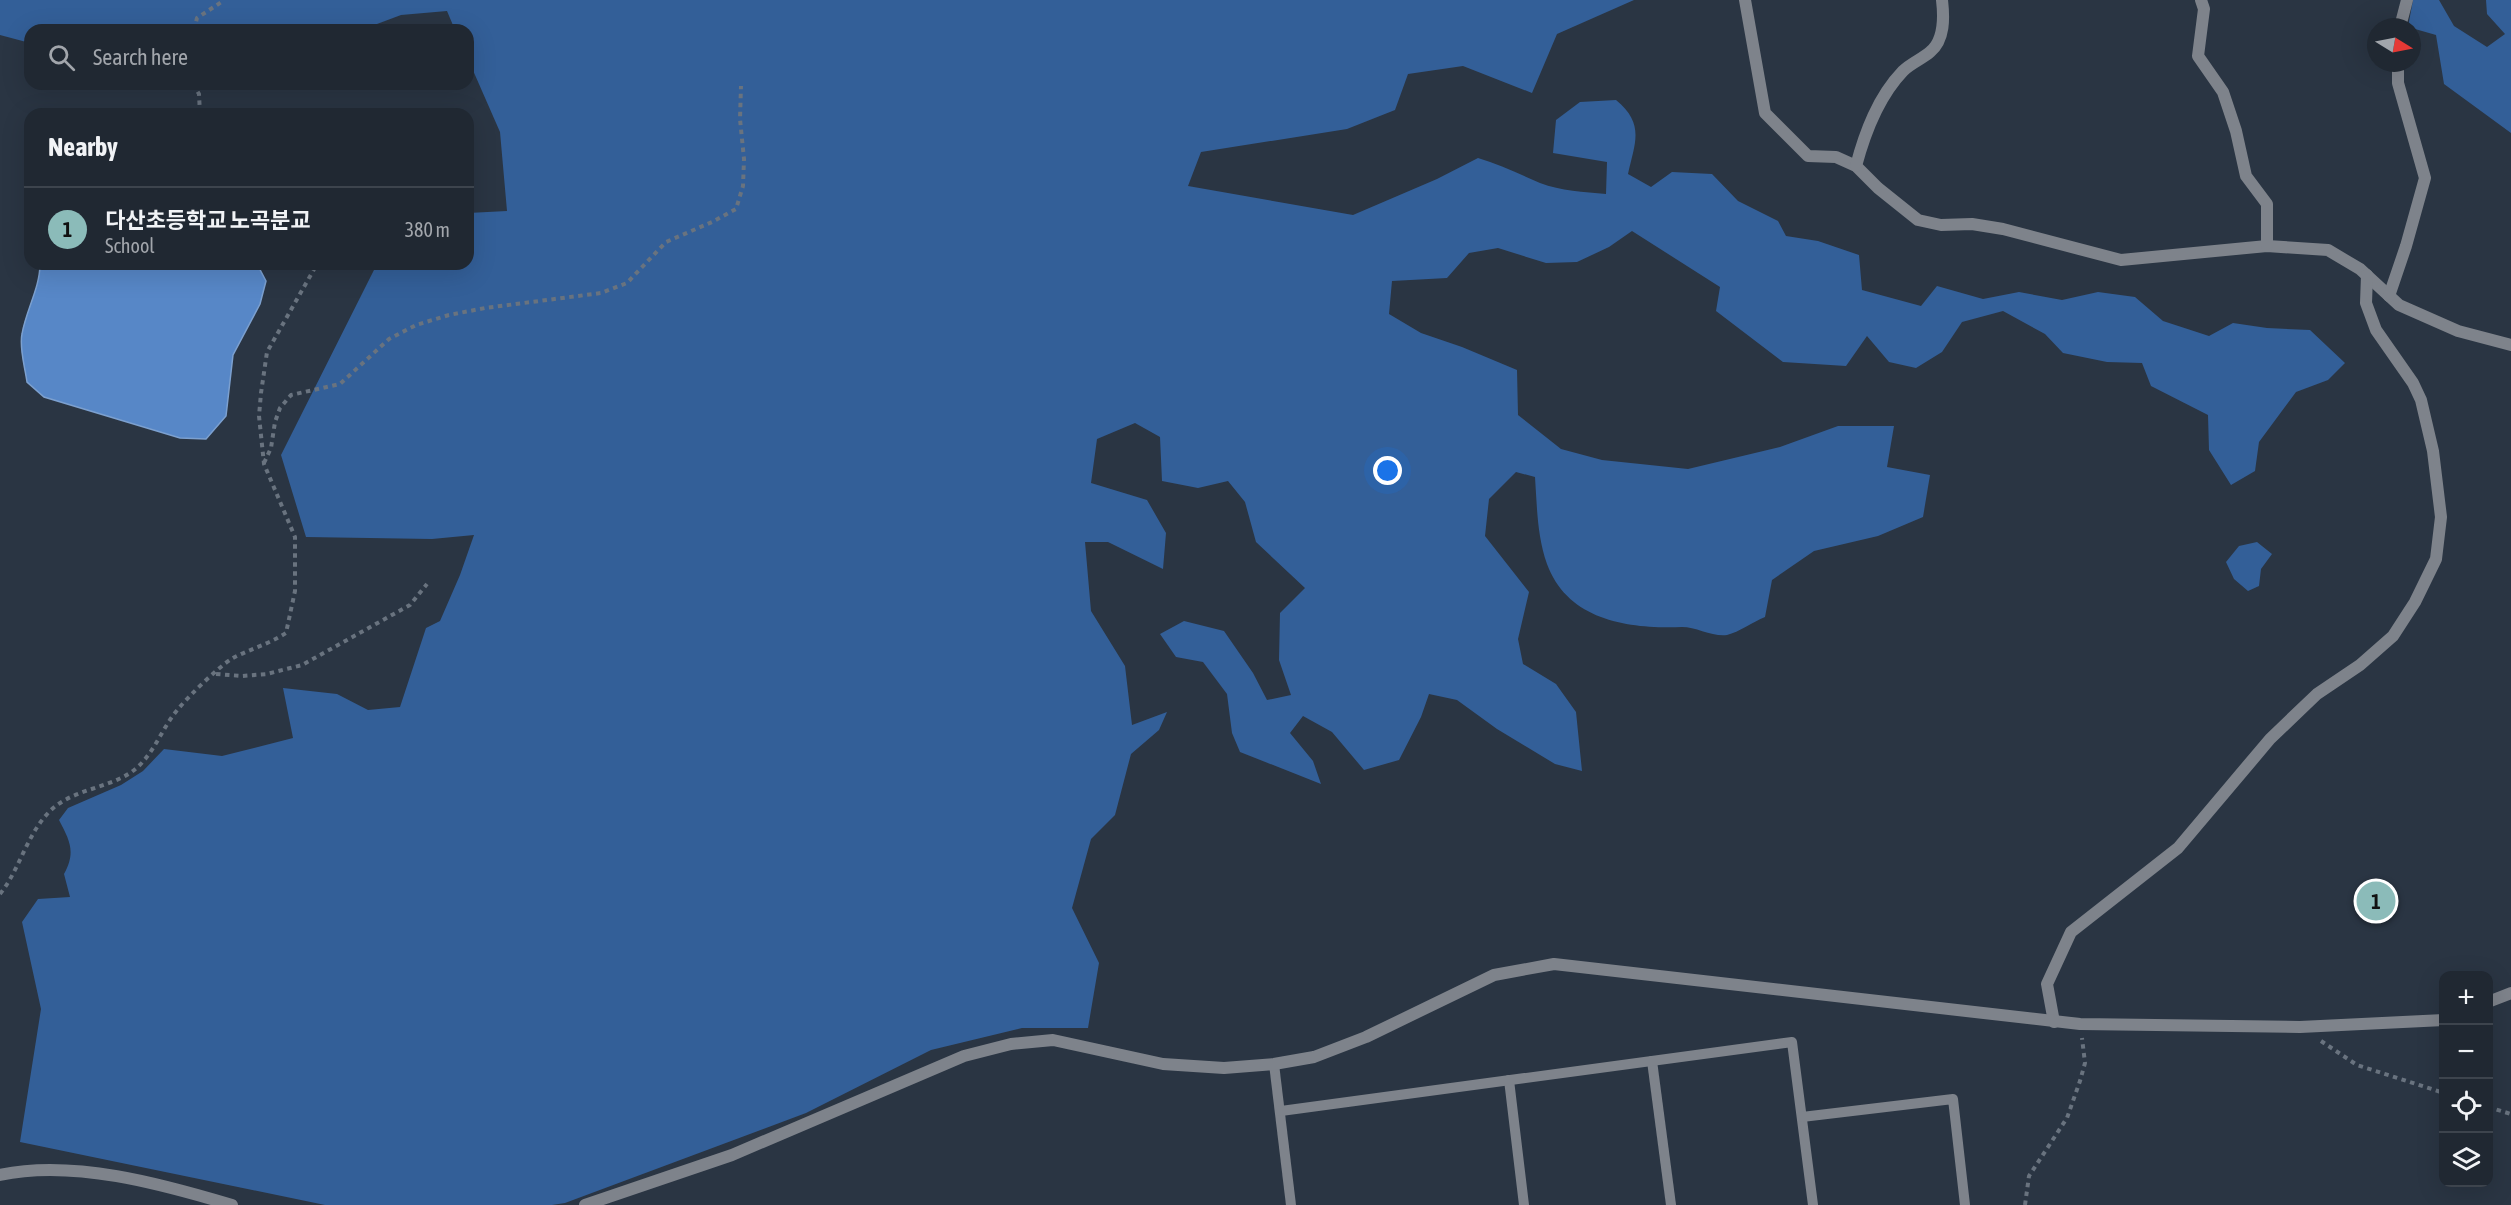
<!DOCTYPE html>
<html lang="en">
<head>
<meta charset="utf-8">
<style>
  :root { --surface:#202832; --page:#2d343e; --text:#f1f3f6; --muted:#a2a6ac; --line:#3d444d; --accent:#8bbbb9 }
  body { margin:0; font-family:"Asap Condensed","Noto Sans KR",sans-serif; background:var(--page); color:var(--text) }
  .controls { position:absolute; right:18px; bottom:18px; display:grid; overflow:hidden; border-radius:12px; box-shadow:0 6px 24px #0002 }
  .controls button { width:54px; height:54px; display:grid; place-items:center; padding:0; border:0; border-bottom:2px solid var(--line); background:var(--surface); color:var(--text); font:30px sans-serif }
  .compass { position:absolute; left:2367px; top:18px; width:54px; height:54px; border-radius:50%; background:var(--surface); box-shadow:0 6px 24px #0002; rotate:100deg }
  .you { position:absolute; left:1388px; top:471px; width:21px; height:21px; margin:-15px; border:4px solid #fff; border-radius:50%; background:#1a73e8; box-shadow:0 0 0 9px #1a73e833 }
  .badge { display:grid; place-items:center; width:39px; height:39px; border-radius:50%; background:var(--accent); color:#111; font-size:20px; font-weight:700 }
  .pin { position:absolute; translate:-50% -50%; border:3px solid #fff; box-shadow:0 2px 6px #0006 }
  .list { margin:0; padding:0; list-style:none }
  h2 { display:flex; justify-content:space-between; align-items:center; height:78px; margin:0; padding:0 24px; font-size:26px }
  h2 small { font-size:20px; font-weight:400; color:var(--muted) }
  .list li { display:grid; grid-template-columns:39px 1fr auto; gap:18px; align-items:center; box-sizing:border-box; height:84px; padding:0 24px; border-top:2px solid var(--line) }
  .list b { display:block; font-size:22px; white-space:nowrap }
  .list p { margin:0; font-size:20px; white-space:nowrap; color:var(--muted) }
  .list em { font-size:20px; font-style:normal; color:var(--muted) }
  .icon { flex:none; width:33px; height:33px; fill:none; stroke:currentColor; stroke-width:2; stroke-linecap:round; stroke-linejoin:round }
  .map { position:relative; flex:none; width:2511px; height:1205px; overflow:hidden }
  .search { position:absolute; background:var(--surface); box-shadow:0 6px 24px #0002; left:24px; top:24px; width:450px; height:66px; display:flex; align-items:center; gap:15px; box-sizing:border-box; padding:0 21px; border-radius:18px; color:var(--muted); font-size:22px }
  .panel { position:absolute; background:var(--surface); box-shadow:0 6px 24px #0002; left:24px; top:108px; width:450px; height:162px; border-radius:18px }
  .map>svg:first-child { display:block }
  .green { fill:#335f98 }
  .water { fill:#5787c7; stroke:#7ca0cf; stroke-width:1.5 }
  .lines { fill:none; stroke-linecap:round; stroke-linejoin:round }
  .path { stroke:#69737f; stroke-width:4; stroke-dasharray:4.5 4.5; stroke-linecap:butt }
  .service { stroke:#7e838b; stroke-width:10 }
  .minor { stroke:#7e838b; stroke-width:12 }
  .tertiary { stroke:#7e838b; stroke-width:12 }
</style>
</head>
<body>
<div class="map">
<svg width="2511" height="1205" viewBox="0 0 2511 1205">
  <rect width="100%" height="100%" fill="#2a3543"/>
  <!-- green -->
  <g class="green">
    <path d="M0,0h1634l-77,34 -25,59 -69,-27 -55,8 -13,36 -48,19 -146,23 -13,34 165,29 84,-36 41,-21c21,6 41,16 62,25 21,8 44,9 66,11l1,-32 -54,-9 3,-33 24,-18 36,-2c29,24 19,42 12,74l23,13 21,-15 40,2 26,27 40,20 8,15 32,5 41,14 3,35 59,16 16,-20 46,13 36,-7 43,8 36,-8 37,5 28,24 46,15 24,-13 34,5 43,2 35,33 -17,17 -32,12 -37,50 -4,29 -24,14 -22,-35 -1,-35 -57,-29 -9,-23 -35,-1 -44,-9 -18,-19 -42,-23 -41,11 -20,30 -26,16 -27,-6 -22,-26 -21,30 -63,-4 -67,-51 4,-24 -88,-56 -23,16 -32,15 -31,1 -48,-15 -29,5 -22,25 -55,3 -3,33 32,19 41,14 55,23 1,45 43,34 41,11 86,9 92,-22 58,-21h56l-7,41 43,8 -7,42 -45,19 -64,15 -42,29 -7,37c-12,5 -26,15 -38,18 -14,2 -31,-8 -45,-8 -53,2 -114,-6 -135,-63 -10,-28 -10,-58 -12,-87l-19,-5 -27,27 -4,37 44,56 -11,47 5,25 33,20 20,28 6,59 -27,-7 -58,-35 -40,-29 -28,-6 -8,23 -22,43 -35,10 -32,-38 -29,-16 -13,17 23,28 8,23 -81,-32 -8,-19 -5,-39 -24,-32 -27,-5 -16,-23 24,-13 40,10 29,42 14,27 24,-5 -12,-35 1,-47 25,-25 -49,-46 -11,-40 -17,-21 -30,7 -36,-7 -2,-44 -25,-14 -38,16 -6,44 56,17 19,33 -3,36 -55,-27h-23l6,69 34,55 7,59 35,-13 -8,18 -28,24 -16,61 -24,24 -19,69 27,55 -11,65h-66l-91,22 -125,63 -241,90 -13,2h-227l-305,-63 21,-133 -19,-87 16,-23 32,-2 -6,-23c12,-22 6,-33 -5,-54l9,-12 53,-23 22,-14 21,-22 58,7 71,-18 -10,-50 54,6 31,16 32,-3 26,-79 14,-7 20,-46 14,-40 -42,4 -126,-2 -25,-82 96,-191h91v-51l39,-2 -7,-79 -32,-73v-29h-13l-8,-19 -46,4 -40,15h-331v13l-30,-8z"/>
    <polygon points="2413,0 2439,0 2454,26 2487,47 2505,34 2487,14 2486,0 2511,0 2511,133 2444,84 2436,35 2408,27"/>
    <polygon points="2257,542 2272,554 2261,569 2259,586 2248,591 2234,579 2226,562 2239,546"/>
  </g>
  <!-- water -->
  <path class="water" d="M40,264h217l9,17 -6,23 -27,51 -7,61 -20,23 -26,-1 -136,-41 -17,-15c-2,-15 -8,-34 -5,-48 4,-24 18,-46 18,-70z"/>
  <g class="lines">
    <!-- path -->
    <g class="path">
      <polyline points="194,30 197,18 223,1"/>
      <polyline points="193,84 199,94 200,114"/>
      <polyline points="264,463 271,448 275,422 280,408 291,395 340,384 389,339 416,325 449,315 485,308 601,293 627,283 666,242 712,222 736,209 743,186 744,159 740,119 741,86"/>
      <polyline points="216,674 242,676 267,674 302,665 410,605 427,584"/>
      <path d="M0,894c20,-25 26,-58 49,-82 21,-22 56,-23 81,-39 24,-16 31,-45 49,-65 11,-13 39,-41 54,-50 17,-9 36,-14 53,-25l9,-42v-54l-31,-73 -5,-48 2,-23 6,-41 50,-88"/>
      <polyline points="2321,1041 2357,1065 2444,1093"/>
      <polyline points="2488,1107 2511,1114"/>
      <polyline points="2025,1205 2029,1176 2067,1118 2080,1081 2085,1063 2082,1038"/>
    </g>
    <!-- service -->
    <g class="service">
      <polyline points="1652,1061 1671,1205"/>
      <polyline points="1274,1064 1291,1205"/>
      <polyline points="1509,1080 1524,1205"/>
      <polyline points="1281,1111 1792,1042 1813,1205"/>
      <polyline points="1802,1117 1953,1099 1965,1205"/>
    </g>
    <!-- minor -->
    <g class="minor">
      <polyline points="1745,0 1765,113 1808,156 1836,157 1856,166 1878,188 1918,220 1941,225 1972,224 2003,229 2121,260 2267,246 2328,250 2360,269 2399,305 2458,331 2511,345"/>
      <polyline points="2201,0 2204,9 2198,56 2223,92 2236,131 2246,176 2267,204 2267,246"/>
      <polyline points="2400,27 2407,0"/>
      <path d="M1856,166c9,-34 22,-69 47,-95 8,-8 19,-12 27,-19 15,-12 14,-35 12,-52"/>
      <polyline points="2389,296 2406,246 2425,178 2398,83 2398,63"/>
      <polyline points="2054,1022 2047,984 2071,932 2178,848 2270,739 2317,694 2360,665 2393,636 2415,602 2436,559 2441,517 2433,451 2421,400 2413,383 2376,330 2366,303 2367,275"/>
    </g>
    <!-- tertiary -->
    <g class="tertiary">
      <polyline points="2488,1002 2511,993"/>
      <path d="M0,1175c72,-16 162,9 232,30"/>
      <polyline points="585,1205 732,1155 964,1056 1011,1044 1053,1040 1163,1064 1224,1068 1274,1064 1314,1057 1366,1037 1494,975 1554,964 2080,1024 2300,1027 2444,1020"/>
    </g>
  </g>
</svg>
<div class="controls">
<button>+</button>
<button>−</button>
<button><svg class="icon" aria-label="locate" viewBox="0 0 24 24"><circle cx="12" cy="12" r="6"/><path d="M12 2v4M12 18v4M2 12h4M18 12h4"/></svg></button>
<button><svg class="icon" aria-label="layers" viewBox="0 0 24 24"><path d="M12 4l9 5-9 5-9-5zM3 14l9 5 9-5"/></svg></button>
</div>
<svg class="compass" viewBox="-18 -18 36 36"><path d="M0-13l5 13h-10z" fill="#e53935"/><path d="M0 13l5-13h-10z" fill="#a2a6ac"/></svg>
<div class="you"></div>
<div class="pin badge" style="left:2376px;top:901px">1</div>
<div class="search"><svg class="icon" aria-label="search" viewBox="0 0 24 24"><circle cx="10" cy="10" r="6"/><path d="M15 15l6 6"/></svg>Search here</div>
<section class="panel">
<h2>Nearby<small></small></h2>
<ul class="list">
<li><span class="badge">1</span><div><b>다산초등학교 노곡분교</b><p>School</p></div><em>380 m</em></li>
</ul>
</section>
</div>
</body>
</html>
